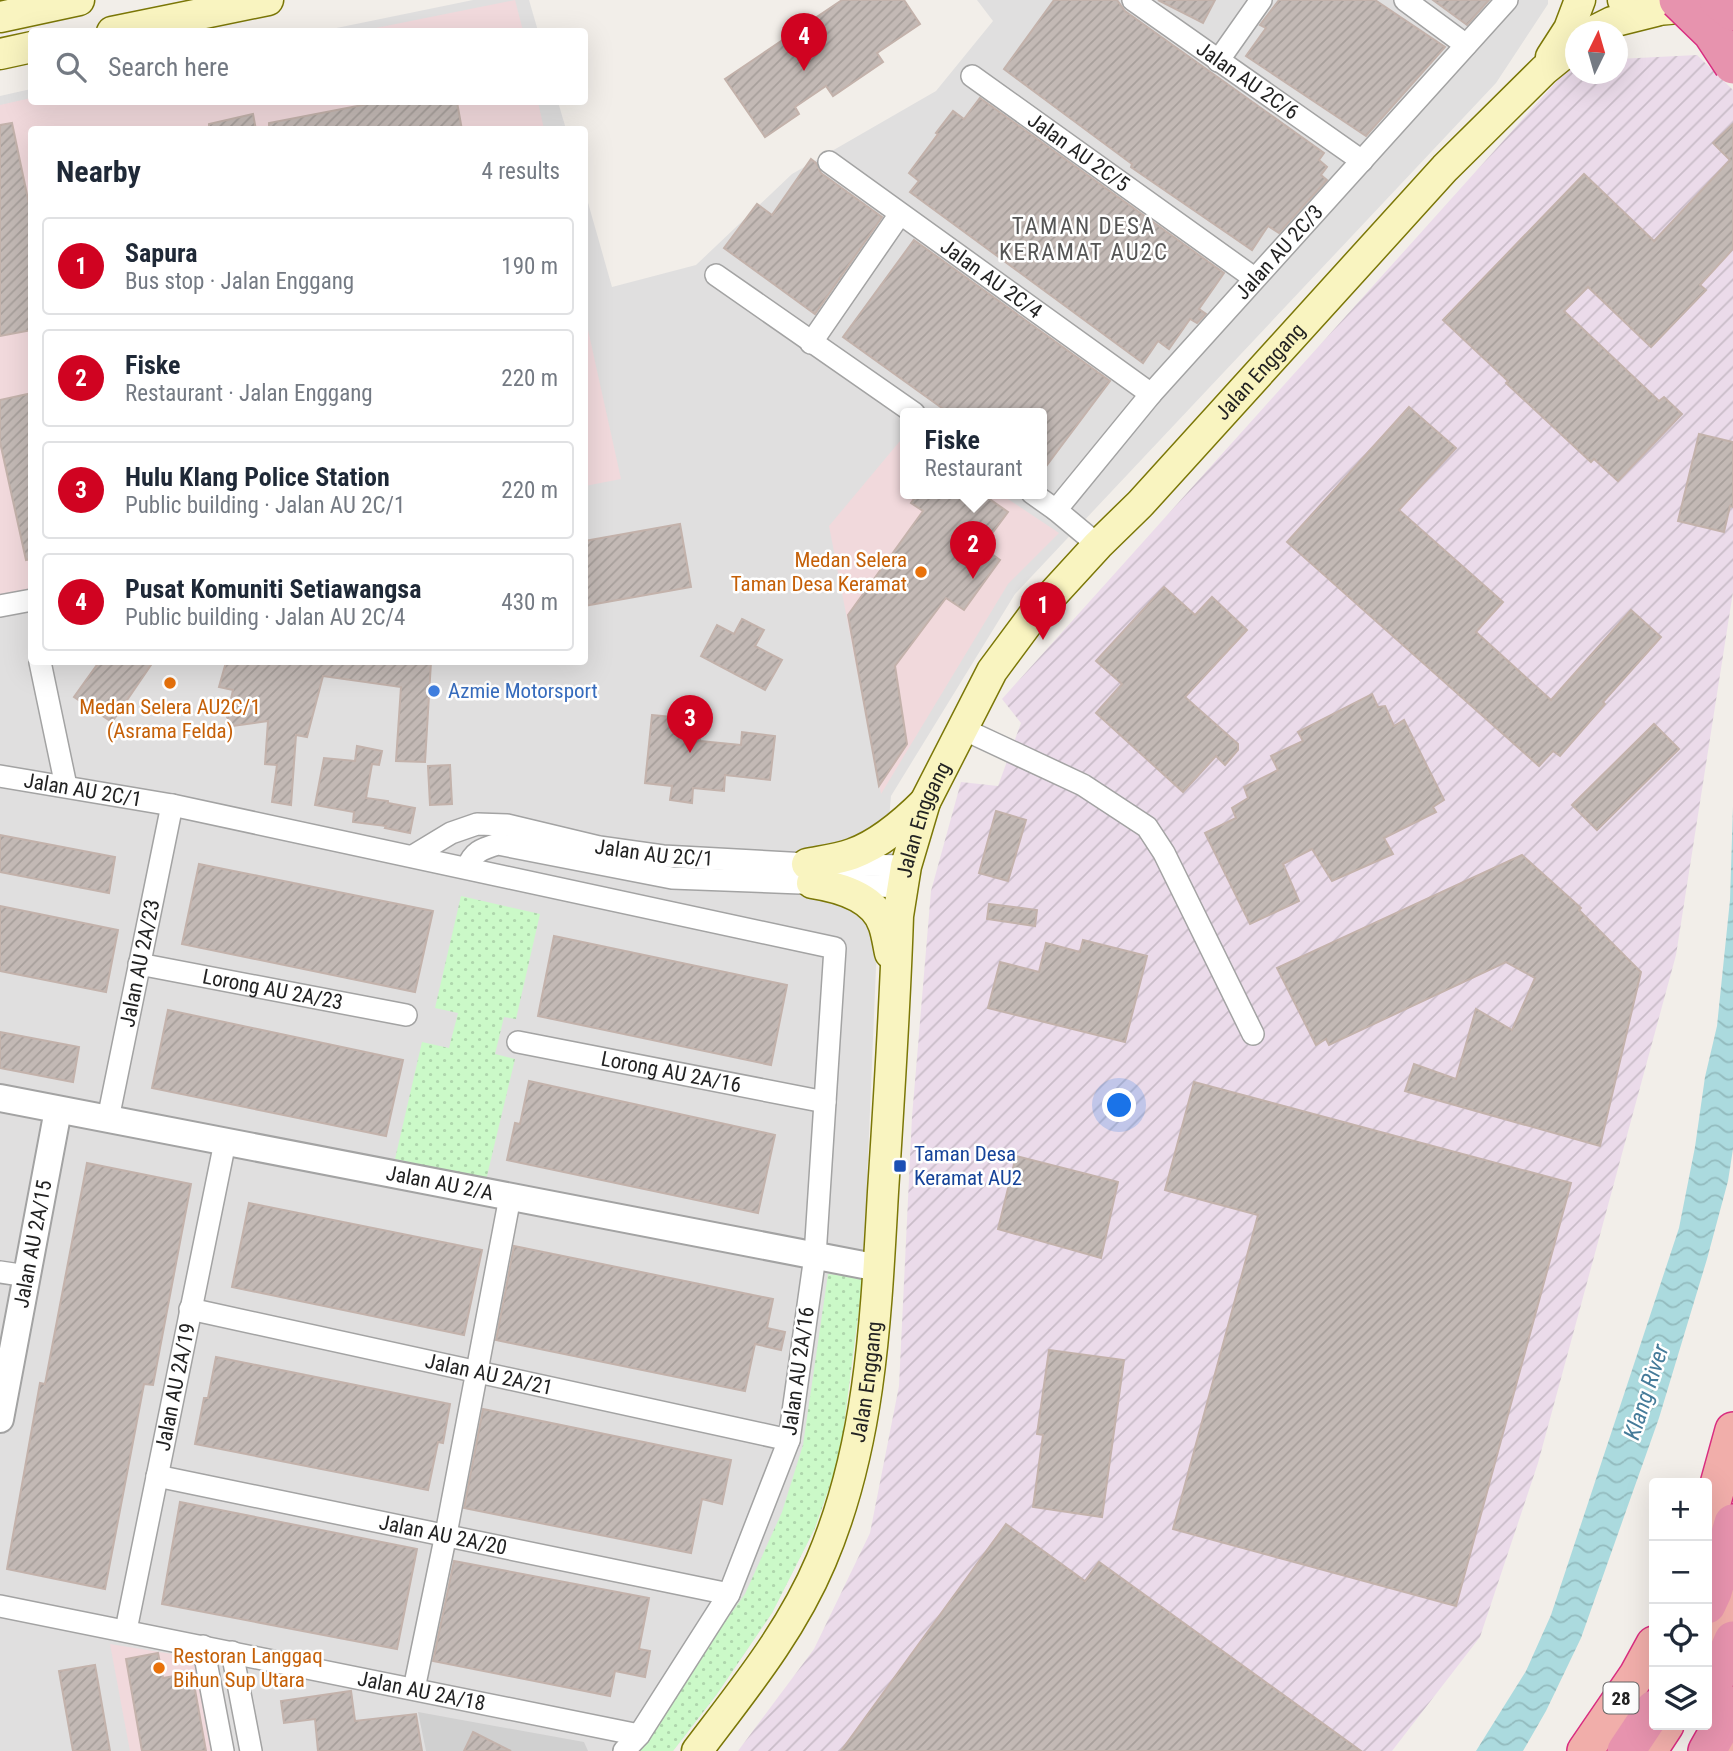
<!DOCTYPE html>
<html lang="en">
<head>
<meta charset="utf-8">
<style>
  :root { --surface:#fff; --page:#f2f2f3; --text:#1f2937; --muted:#747a83; --line:#e0e1e3; --accent:#d00321 }
  body { margin:0; font-family:"Roboto Condensed",sans-serif; background:var(--page); color:var(--text) }
  .controls { position:absolute; right:21px; bottom:21px; display:grid; overflow:hidden; border-radius:7px; box-shadow:0 7px 28px #0002 }
  .controls button { width:63px; height:63px; display:grid; place-items:center; padding:0; border:0; border-bottom:2px solid var(--line); background:var(--surface); color:var(--text); font:35px sans-serif }
  .compass { position:absolute; left:1565px; top:21px; width:63px; height:63px; border-radius:50%; background:var(--surface); box-shadow:0 7px 28px #0002; rotate:5deg }
  .you { position:absolute; left:1120px; top:1106px; width:24px; height:24px; margin:-18px; border:5px solid #fff; border-radius:50%; background:#1a73e8; box-shadow:0 0 0 10px #1a73e833 }
  .badge { display:grid; place-items:center; width:46px; height:46px; border-radius:50%; background:var(--accent); color:#fff; font-size:23px; font-weight:700 }
  .pin { position:absolute; translate:-50% -58px; filter:drop-shadow(0 2px 4px #0008) }
  .pin::after { content:''; position:absolute; top:37px; width:24px; height:21px; background:inherit; clip-path:polygon(0 0,100% 0,50% 100%) }
  .popup { position:absolute; left:900px; top:408px; width:147px; height:91px; box-sizing:border-box; display:grid; place-content:center; border-radius:7px; background:var(--surface); filter:drop-shadow(0 2px 5px #0005); font-size:23px; white-space:nowrap; color:var(--muted) }
  .popup b { font-size:26px; color:var(--text) }
  .popup::after { content:''; position:absolute; left:50%; top:100%; margin-left:-14px; border:14px solid transparent; border-top-color:var(--surface) }
  .list { margin:0; padding:0; list-style:none }
  h2 { display:flex; justify-content:space-between; align-items:center; height:91px; margin:0; padding:0 28px; font-size:30px }
  h2 small { font-size:23px; font-weight:400; color:var(--muted) }
  .list li { display:grid; grid-template-columns:46px 1fr auto; gap:21px; align-items:center; box-sizing:border-box; height:98px; margin:0 14px 14px; padding:0 14px; border:2px solid var(--line); border-radius:7px }
  .list b { display:block; font-size:26px; white-space:nowrap }
  .list p { margin:0; font-size:23px; white-space:nowrap; color:var(--muted) }
  .list em { font-size:23px; font-style:normal; color:var(--muted) }
  .icon { flex:none; width:38px; height:38px; fill:none; stroke:currentColor; stroke-width:2; stroke-linecap:round; stroke-linejoin:round }
  .map { position:relative; flex:none; width:1733px; height:1751px; overflow:hidden }
  .search { position:absolute; background:var(--surface); box-shadow:0 7px 28px #0002; left:28px; top:28px; width:560px; height:77px; display:flex; align-items:center; gap:18px; box-sizing:border-box; padding:0 24px; border-radius:7px; color:var(--muted); font-size:26px }
  .panel { position:absolute; background:var(--surface); box-shadow:0 7px 28px #0002; left:28px; top:126px; width:560px; height:539px; border-radius:7px }
  .map>svg:first-child { display:block }
  .residential { fill:#e0dfdf; fill-rule:evenodd }
  .commercial { fill:#f1d9dc }
  .industrial { fill:url(#industrial-furrows) }
  .religious { fill:#d0d0d0 }
  .park { fill:url(#park-dots) }
  .water { fill:url(#water-waves) }
  .building { fill:url(#building-hatch); stroke:#c3b2ab; stroke-width:2 }
  .lines { fill:none; stroke-linecap:round; stroke-linejoin:round }
  .minor-casing { stroke:#a3a3a3; stroke-width:24 }
  .tertiary-casing { stroke:#a3a3a3; stroke-width:30 }
  .secondary-casing { stroke:#7b7707; stroke-width:33 }
  .trunk-casing { stroke:#d92d80; stroke-width:38 }
  .motorway-casing { stroke:#d92d80; stroke-width:40 }
  .minor { stroke:#fff; stroke-width:21 }
  .tertiary { stroke:#fff; stroke-width:26 }
  .secondary { stroke:#f9f4c0; stroke-width:30 }
  .trunk { stroke:#f1aeaa; stroke-width:35 }
  .motorway { stroke:#e793ae; stroke-width:37 }
  .motorway-bridge-casing { stroke:#d92d80; stroke-width:40; stroke-linecap:butt }
  .motorway-bridge { stroke:#e793ae; stroke-width:37 }
  .food-dot { fill:#e8710a; stroke:#fff; stroke-width:2.5 }
  .shop-dot { fill:#3f7fe0; stroke:#fff; stroke-width:2.5 }
  .transit-dot { fill:#1a4fb4; stroke:#fff; stroke-width:2.5 }
  .labels { text-anchor:middle; stroke-width:5; stroke-linejoin:round; paint-order:stroke }
  .shield { fill:#fff; stroke:#646464; stroke-width:2 }
  .shield-label { font-size:19px; font-weight:bold; fill:#222 }
  .street-label { font-size:21px; fill:#222; stroke:#fff }
  .food-label { font-size:21px; fill:#c56008; stroke:#fff; text-anchor:end }
  .shop-label { font-size:21px; fill:#366cbe; stroke:#fff; text-anchor:start }
  .transit-label { font-size:21px; fill:#164399; stroke:#fff; text-anchor:start }
  .neighbourhood-label { font-size:23px; letter-spacing:2px; fill:#555; stroke:#fff }
  .water-label { font-size:23px; font-style:italic; fill:#457b99; stroke:#fff }
</style>
</head>
<body>
<div class="map">
<svg width="1733" height="1751" viewBox="0 0 1733 1751">
  <defs>
    <pattern id="industrial-furrows" width="10" height="10" patternUnits="userSpaceOnUse" patternTransform="scale(1.75)"><rect width="10" height="10" fill="#ebdbea"/><path d="M-1 1l2-2M0 10L10 0M9 11l2-2" fill="none" stroke="#c9bcc8"/></pattern>
    <pattern id="park-dots" width="8" height="8" patternUnits="userSpaceOnUse" patternTransform="scale(1.75)"><rect width="8" height="8" fill="#cbf9c8"/><path d="M2 2h.1M6 6h.1" fill="none" stroke="#aed5ac" stroke-width="1.8" stroke-linecap="round"/></pattern>
    <pattern id="water-waves" width="16" height="10" patternUnits="userSpaceOnUse" patternTransform="scale(1.75)"><rect width="16" height="10" fill="#abdade"/><path d="M0 5q4-4 8 0t8 0" fill="none" stroke="#93bbbe"/></pattern>
    <pattern id="building-hatch" width="6" height="6" patternUnits="userSpaceOnUse" patternTransform="scale(1.75)"><rect width="6" height="6" fill="#c3b9b5"/><path d="M-1 1l2-2M0 6l6-6M5 7l2-2" fill="none" stroke="#a79f9b"/></pattern>
  </defs>
  <rect width="100%" height="100%" fill="#f2eee9"/>
  <!-- residential -->
  <g class="residential">
    <polygon points="473,0 529,0 538,31 317,32"/>
    <path d="M977,0h571v4l-52,79 -481,511 -124,202 -15,171 -13,311 -48,250 -43,85 -55,81 -44,57h-673v-1655l31,-7 1,13h526l8,27 -534,1v532h552l1,-470 27,95 84,-22 96,-91 144,-83 57,-70zM905,413h136v80h-136z"/>
  </g>
  <!-- commercial -->
  <g class="commercial">
    <polygon points="515,0 523,31 361,31"/>
    <polygon points="31,98 32,102 538,102 544,129 32,130 31,590 0,596 0,105"/>
    <polygon points="584,312 621,479 585,486 584,486"/>
    <polygon points="905,435 905,493 999,493 1059,533 1008,584 881,794 829,526"/>
    <polygon points="110,1644 197,1658 215,1751 130,1751"/>
  </g>
  <!-- industrial -->
  <polygon class="industrial" points="1697,55 1733,90 1733,592 1676,955 1538,1463 1480,1637 1392,1751 738,1751 814,1649 870,1533 899,1386 912,1117 931,891 961,782 998,786 1021,723 1002,699 1575,61 1576,74 1618,74 1618,59"/>
  <!-- religious -->
  <polygon class="religious" points="418,1712 584,1742 588,1751 426,1751"/>
  <!-- park -->
  <g class="park">
    <polygon points="461,896 540,914 516,1019 504,1017 495,1054 515,1059 486,1180 395,1159 422,1042 449,1048 458,1013 435,1008"/>
    <polygon points="828,1274 863,1278 840,1456 815,1528 772,1613 717,1694 673,1751 632,1751 745,1594 782,1512 803,1445"/>
  </g>
  <!-- water -->
  <polygon class="water" points="1733,806 1733,1149 1728,1181 1707,1259 1659,1418 1581,1638 1546,1711 1523,1751 1476,1751 1526,1671 1551,1615 1679,1228 1695,1147 1705,1077 1717,1026 1730,900"/>
  <!-- building -->
  <g class="building">
    <polygon points="842,0 904,0 920,24 877,53 883,62 833,96 826,86 795,107 799,114 765,137 725,79"/>
    <polygon points="1054,0 1117,0 1125,11 1324,153 1319,160 1327,167 1321,175 1327,180 1279,233 1268,226 1252,250 1131,167 1132,164 1004,69"/>
    <polygon points="1158,0 1215,0 1203,23"/>
    <polygon points="1279,0 1375,0 1445,47 1366,136 1246,56 1266,28 1260,25"/>
    <polygon points="1433,0 1489,0 1467,25"/>
    <polygon points="980,98 1224,273 1199,309 1206,314 1197,323 1190,319 1169,349 1158,341 1143,363 910,192 919,181 909,173 938,134 936,133 953,111 964,119"/>
    <polygon points="378,102 457,102 462,130 269,130 269,123"/>
    <polygon points="253,114 256,130 209,130 209,124"/>
    <polygon points="12,123 32,218 32,330 0,336 0,125"/>
    <polygon points="1733,124 1733,249 1700,285 1706,290 1651,347 1588,287 1564,311 1659,401 1664,397 1682,414 1618,481 1594,459 1591,462 1506,383 1508,381 1443,320 1584,174 1654,241 1730,160 1713,143"/>
    <polygon points="811,159 816,163 821,173 882,217 815,314 724,248 757,204 772,215"/>
    <polygon points="914,240 1110,381 1041,473 1041,413 949,413 843,337"/>
    <polygon points="32,393 32,559 26,560 0,442 0,400"/>
    <polygon points="1409,407 1456,448 1399,510 1503,602 1476,632 1551,700 1631,610 1661,637 1603,702 1605,704 1560,756 1553,751 1539,766 1287,542"/>
    <polygon points="1699,434 1733,442 1733,507 1730,506 1724,532 1678,521"/>
    <polygon points="918,493 981,493 1008,512 982,547 1000,560 964,610 946,598 895,666 907,744 879,786 848,615 923,511 911,503"/>
    <polygon points="680,524 691,587 584,606 584,541"/>
    <polygon points="1164,587 1195,615 1212,597 1247,630 1185,697 1238,744 1238,750 1225,765 1216,756 1183,792 1096,713 1122,684 1096,661"/>
    <polygon points="742,619 764,630 755,646 782,660 765,690 701,656 717,625 734,634"/>
    <polygon points="99,662 153,662 112,722 74,697"/>
    <polygon points="226,662 431,662 425,762 396,761 401,687 323,676 307,737 296,735 291,805 272,802 277,765 265,764 268,721 233,726 227,717 233,690 219,687"/>
    <polygon points="1372,694 1378,707 1385,706 1394,726 1404,720 1444,800 1433,807 1436,812 1384,838 1393,854 1332,881 1312,849 1283,864 1299,901 1250,924 1205,833 1236,818 1232,808 1248,798 1244,787 1278,770 1271,756 1303,741 1298,732"/>
    <polygon points="652,715 702,720 700,741 741,745 742,732 775,736 770,780 725,775 724,791 693,788 692,803 670,800 672,786 645,783"/>
    <polygon points="1654,724 1679,749 1597,830 1572,805"/>
    <polygon points="357,746 382,751 379,765 372,764 366,798 388,801 388,803 415,808 410,833 385,828 386,826 353,822 354,812 315,805 324,758 355,761"/>
    <polygon points="450,765 452,804 430,805 428,766"/>
    <polygon points="996,811 1026,820 1008,881 979,873"/>
    <polygon points="0,835 115,857 109,893 0,872"/>
    <polygon points="1522,855 1581,908 1579,910 1641,972 1600,1146 1405,1091 1414,1064 1456,1079 1476,1009 1512,1030 1535,978 1506,962 1329,1045 1326,1039 1316,1045 1277,968"/>
    <polygon points="199,864 433,911 415,992 182,944"/>
    <polygon points="989,904 1037,910 1035,926 987,919"/>
    <polygon points="0,906 118,930 106,992 0,971"/>
    <polygon points="554,936 787,985 771,1065 538,1016"/>
    <polygon points="1083,940 1147,956 1125,1042 988,1008 1000,962 1039,972 1046,943 1080,952"/>
    <polygon points="168,1010 403,1060 386,1136 152,1088"/>
    <polygon points="0,1032 79,1047 73,1082 0,1068"/>
    <polygon points="529,1081 775,1135 758,1213 507,1160 515,1123 520,1124"/>
    <polygon points="1194,1082 1571,1183 1456,1606 1173,1529 1258,1215 1165,1190"/>
    <polygon points="1016,1156 1118,1182 1101,1258 998,1229"/>
    <polygon points="87,1163 191,1184 153,1385 144,1384 105,1589 7,1569 40,1383 45,1384"/>
    <polygon points="249,1203 482,1250 464,1335 232,1287"/>
    <polygon points="514,1246 773,1299 767,1328 785,1332 781,1350 755,1344 745,1391 496,1340"/>
    <polygon points="1049,1350 1124,1360 1102,1517 1033,1507 1043,1435 1037,1434"/>
    <polygon points="216,1357 450,1404 443,1443 438,1442 428,1490 195,1444 204,1398 208,1398"/>
    <polygon points="483,1409 731,1460 722,1504 702,1499 691,1553 464,1508"/>
    <polygon points="180,1502 417,1549 397,1649 162,1604"/>
    <polygon points="1006,1524 1085,1581 1099,1562 1361,1751 841,1751"/>
    <polygon points="454,1561 649,1598 639,1649 650,1651 645,1677 615,1671 610,1696 433,1661"/>
    <polygon points="158,1653 163,1678 192,1673 206,1751 142,1751 126,1659"/>
    <polygon points="95,1665 110,1751 73,1751 59,1671"/>
    <polygon points="351,1691 355,1721 416,1714 422,1751 318,1751 315,1719 284,1723 281,1701"/>
    <polygon points="473,1732 511,1751 464,1751"/>
  </g>
  <g class="lines">
    <!-- minor casing -->
    <g class="minor-casing">
      <g id="minor">
        <path id="s1" d="M1133,0l229,161"/>
        <polyline points="1405,0 1466,45"/>
        <polyline points="1218,61 1261,0"/>
        <path id="s2" d="M972,76l282,202"/>
        <path id="s3" d="M829,162l322,232"/>
        <polyline points="716,275 914,413"/>
        <polyline points="811,343 900,214"/>
        <polyline points="1032,493 1056,510 1098,545"/>
        <path id="s4" d="M1056,510l95,-116 356,-394"/>
        <polyline points="0,606 32,600"/>
        <polyline points="40,662 66,786"/>
        <polyline points="961,728 1083,785 1147,827 1164,853 1253,1034"/>
        <path id="s5" d="M0,776l172,29 663,143 -20,308 -26,184 -60,154 -90,141 -15,16"/>
        <path id="s6" d="M413,856l38,-23 26,-9 30,1 92,22 64,9 144,8 99,2"/>
        <path d="M467,868c6,-16 14,-19 31,-24l174,34 230,9"/>
        <path id="s7" d="M139,964l267,51"/>
        <path id="s8" d="M518,1042l307,60"/>
        <path id="s9" d="M108,1119l64,-314"/>
        <polyline points="0,1272 27,1276"/>
        <path id="s10" d="M190,1309l599,131"/>
        <path id="s11" d="M157,1476l572,118"/>
        <path id="s12" d="M0,1606l639,129"/>
        <path id="s13" d="M126,1630l99,-488"/>
        <polyline points="203,1646 223,1751"/>
        <polyline points="232,1652 251,1751"/>
        <polyline points="414,1689 446,1534 510,1197"/>
      </g>
    </g>
    <!-- tertiary casing -->
    <g class="tertiary-casing">
      <g id="tertiary">
        <path id="s14" d="M0,1098l879,170"/>
        <path id="s15" d="M0,1419l58,-309"/>
      </g>
    </g>
    <!-- secondary casing -->
    <g class="secondary-casing">
      <g id="secondary">
        <path d="M1623,0c24,14 51,12 75,0"/>
        <polyline points="0,17 79,0"/>
        <polyline points="112,32 268,0"/>
        <polyline points="1592,32 1612,22 1656,11"/>
        <polyline points="0,54 32,47"/>
        <polyline points="1551,57 1569,29 1580,0"/>
        <path d="M807,864c15,-3 31,-5 45,-10 28,-10 52,-31 73,-52"/>
        <path d="M812,883c26,4 63,14 72,43 3,9 4,18 6,27"/>
        <path id="s16" d="M697,1751c46,-61 94,-119 124,-190 50,-117 55,-245 62,-369 6,-92 12,-184 15,-276l8,-50 19,-64 67,-131 40,-54 66,-72 42,-41 305,-336 99,-98 32,-26"/>
      </g>
    </g>
    <!-- trunk casing -->
    <g class="trunk-casing">
      <g id="trunk">
        <polyline points="1707,1524 1733,1430"/>
        <polyline points="1707,1650 1733,1591"/>
        <polyline points="1585,1751 1637,1675 1654,1644"/>
        <polyline points="1649,1751 1666,1725"/>
        <polyline points="1731,1751 1733,1747"/>
      </g>
    </g>
    <!-- motorway casing -->
    <g class="motorway-casing">
      <g id="motorway">
        <polyline points="1707,1605 1713,1592 1733,1523"/>
        <polyline points="1707,1698 1733,1640"/>
        <polyline points="1626,1751 1654,1709"/>
        <polyline points="1707,1751 1733,1705"/>
      </g>
    </g>
    <!-- minor -->
    <use href="#minor" class="minor"/>
    <!-- tertiary -->
    <use href="#tertiary" class="tertiary"/>
    <!-- secondary -->
    <use href="#secondary" class="secondary"/>
    <!-- trunk -->
    <use href="#trunk" class="trunk"/>
    <!-- motorway -->
    <use href="#motorway" class="motorway"/>
    <!-- motorway-bridge casing -->
    <g class="motorway-bridge-casing">
      <g id="motorway-bridge">
        <polyline points="1678,0 1712,33 1733,65"/>
        <polyline points="1718,0 1733,12"/>
      </g>
    </g>
    <!-- motorway-bridge -->
    <use href="#motorway-bridge" class="motorway-bridge"/>
  </g>
  <!-- markers -->
  <g class="food-dot">
    <circle cx="921" cy="572" r="7"/>
    <circle cx="170" cy="683" r="7"/>
    <circle cx="159" cy="1668" r="7"/>
  </g>
  <circle class="shop-dot" cx="434" cy="691" r="7"/>
  <rect class="transit-dot" x="893" y="1159" width="14" height="14" rx="3.5"/>
  <g class="labels">
    <!-- shield labels -->
    <rect class="shield" x="1603.5" y="1682.5" width="35" height="31" rx="5"/>
    <g class="shield-label">
      <text x="1621" y="1705">28</text>
    </g>
    <!-- street labels -->
    <g class="street-label">
      <text dy="7" stroke="none"><textPath href="#s1" startOffset="140">Jalan AU 2C/6</textPath></text>
      <text dy="7" stroke="none"><textPath href="#s2" startOffset="131">Jalan AU 2C/5</textPath></text>
      <text dy="7" stroke="none"><textPath href="#s4" startOffset="341">Jalan AU 2C/3</textPath></text>
      <text dy="7" stroke="none"><textPath href="#s3" startOffset="200">Jalan AU 2C/4</textPath></text>
      <text dy="7" stroke="none"><textPath href="#s16" startOffset="1547">Jalan Enggang</textPath></text>
      <text dy="7" stroke="none"><textPath href="#s5" startOffset="84">Jalan AU 2C/1</textPath></text>
      <text dy="7" stroke="none"><textPath href="#s16" startOffset="980">Jalan Enggang</textPath></text>
      <text dy="7" stroke="none"><textPath href="#s6" startOffset="252">Jalan AU 2C/1</textPath></text>
      <text dy="7" stroke="none"><textPath href="#s9" startOffset="159">Jalan AU 2A/23</textPath></text>
      <text dy="7" stroke="none"><textPath href="#s7" startOffset="136">Lorong AU 2A/23</textPath></text>
      <text dy="7" stroke="none"><textPath href="#s8" startOffset="156">Lorong AU 2A/16</textPath></text>
      <text dy="7" stroke="none"><textPath href="#s14" startOffset="448">Jalan AU 2/A</textPath></text>
      <text dy="7" stroke="none"><textPath href="#s15" startOffset="178">Jalan AU 2A/15</textPath></text>
      <text transform="translate(798 1371) rotate(-82)" y="7">Jalan AU 2A/16</text>
      <text dy="7" stroke="none"><textPath href="#s10" startOffset="306">Jalan AU 2A/21</textPath></text>
      <text dy="7" stroke="none"><textPath href="#s16" startOffset="413">Jalan Enggang</textPath></text>
      <text dy="7" stroke="none"><textPath href="#s13" startOffset="248">Jalan AU 2A/19</textPath></text>
      <text dy="7" stroke="none"><textPath href="#s11" startOffset="292">Jalan AU 2A/20</textPath></text>
      <text dy="7" stroke="none"><textPath href="#s12" startOffset="430">Jalan AU 2A/18</textPath></text>
    </g>
    <!-- food labels -->
    <g class="food-label">
      <text x="907" y="567">Medan Selera<tspan x="907" dy="24">Taman Desa Keramat</tspan></text>
      <text x="170" y="714" text-anchor="middle">Medan Selera AU2C/1<tspan x="170" dy="24">(Asrama Felda)</tspan></text>
      <text x="173" y="1663" text-anchor="start">Restoran Langgaq<tspan x="173" dy="24">Bihun Sup Utara</tspan></text>
    </g>
    <!-- shop labels -->
    <g class="shop-label">
      <text x="448" y="698">Azmie Motorsport</text>
    </g>
    <!-- transit labels -->
    <g class="transit-label">
      <text x="914" y="1161">Taman Desa<tspan x="914" dy="24">Keramat AU2</tspan></text>
    </g>
    <!-- neighbourhood labels -->
    <g class="neighbourhood-label">
      <text x="1084" y="234">TAMAN DESA<tspan x="1084" dy="26">KERAMAT AU2C</tspan></text>
    </g>
    <!-- water labels -->
    <g class="water-label">
      <text transform="translate(1646 1392) rotate(-72)" y="8">Klang River</text>
    </g>
  </g>
</svg>
<div class="controls">
<button>+</button>
<button>−</button>
<button><svg class="icon" aria-label="locate" viewBox="0 0 24 24"><circle cx="12" cy="12" r="6"/><path d="M12 2v4M12 18v4M2 12h4M18 12h4"/></svg></button>
<button><svg class="icon" aria-label="layers" viewBox="0 0 24 24"><path d="M12 4l9 5-9 5-9-5zM3 14l9 5 9-5"/></svg></button>
</div>
<svg class="compass" viewBox="-18 -18 36 36"><path d="M0-13l5 13h-10z" fill="#e53935"/><path d="M0 13l5-13h-10z" fill="#747a83"/></svg>
<div class="you"></div>
<div class="pin badge" style="left:1043px;top:640px">1</div>
<div class="pin badge" style="left:973px;top:579px">2</div>
<div class="popup"><b>Fiske</b>Restaurant</div>
<div class="pin badge" style="left:690px;top:753px">3</div>
<div class="pin badge" style="left:804px;top:71px">4</div>
<div class="search"><svg class="icon" aria-label="search" viewBox="0 0 24 24"><circle cx="10" cy="10" r="6"/><path d="M15 15l6 6"/></svg>Search here</div>
<section class="panel">
<h2>Nearby<small>4 results</small></h2>
<ul class="list">
<li><span class="badge">1</span><div><b>Sapura</b><p>Bus stop · Jalan Enggang</p></div><em>190 m</em></li>
<li><span class="badge">2</span><div><b>Fiske</b><p>Restaurant · Jalan Enggang</p></div><em>220 m</em></li>
<li><span class="badge">3</span><div><b>Hulu Klang Police Station</b><p>Public building · Jalan AU 2C/1</p></div><em>220 m</em></li>
<li><span class="badge">4</span><div><b>Pusat Komuniti Setiawangsa</b><p>Public building · Jalan AU 2C/4</p></div><em>430 m</em></li>
</ul>
</section>
</div>
</body>
</html>
